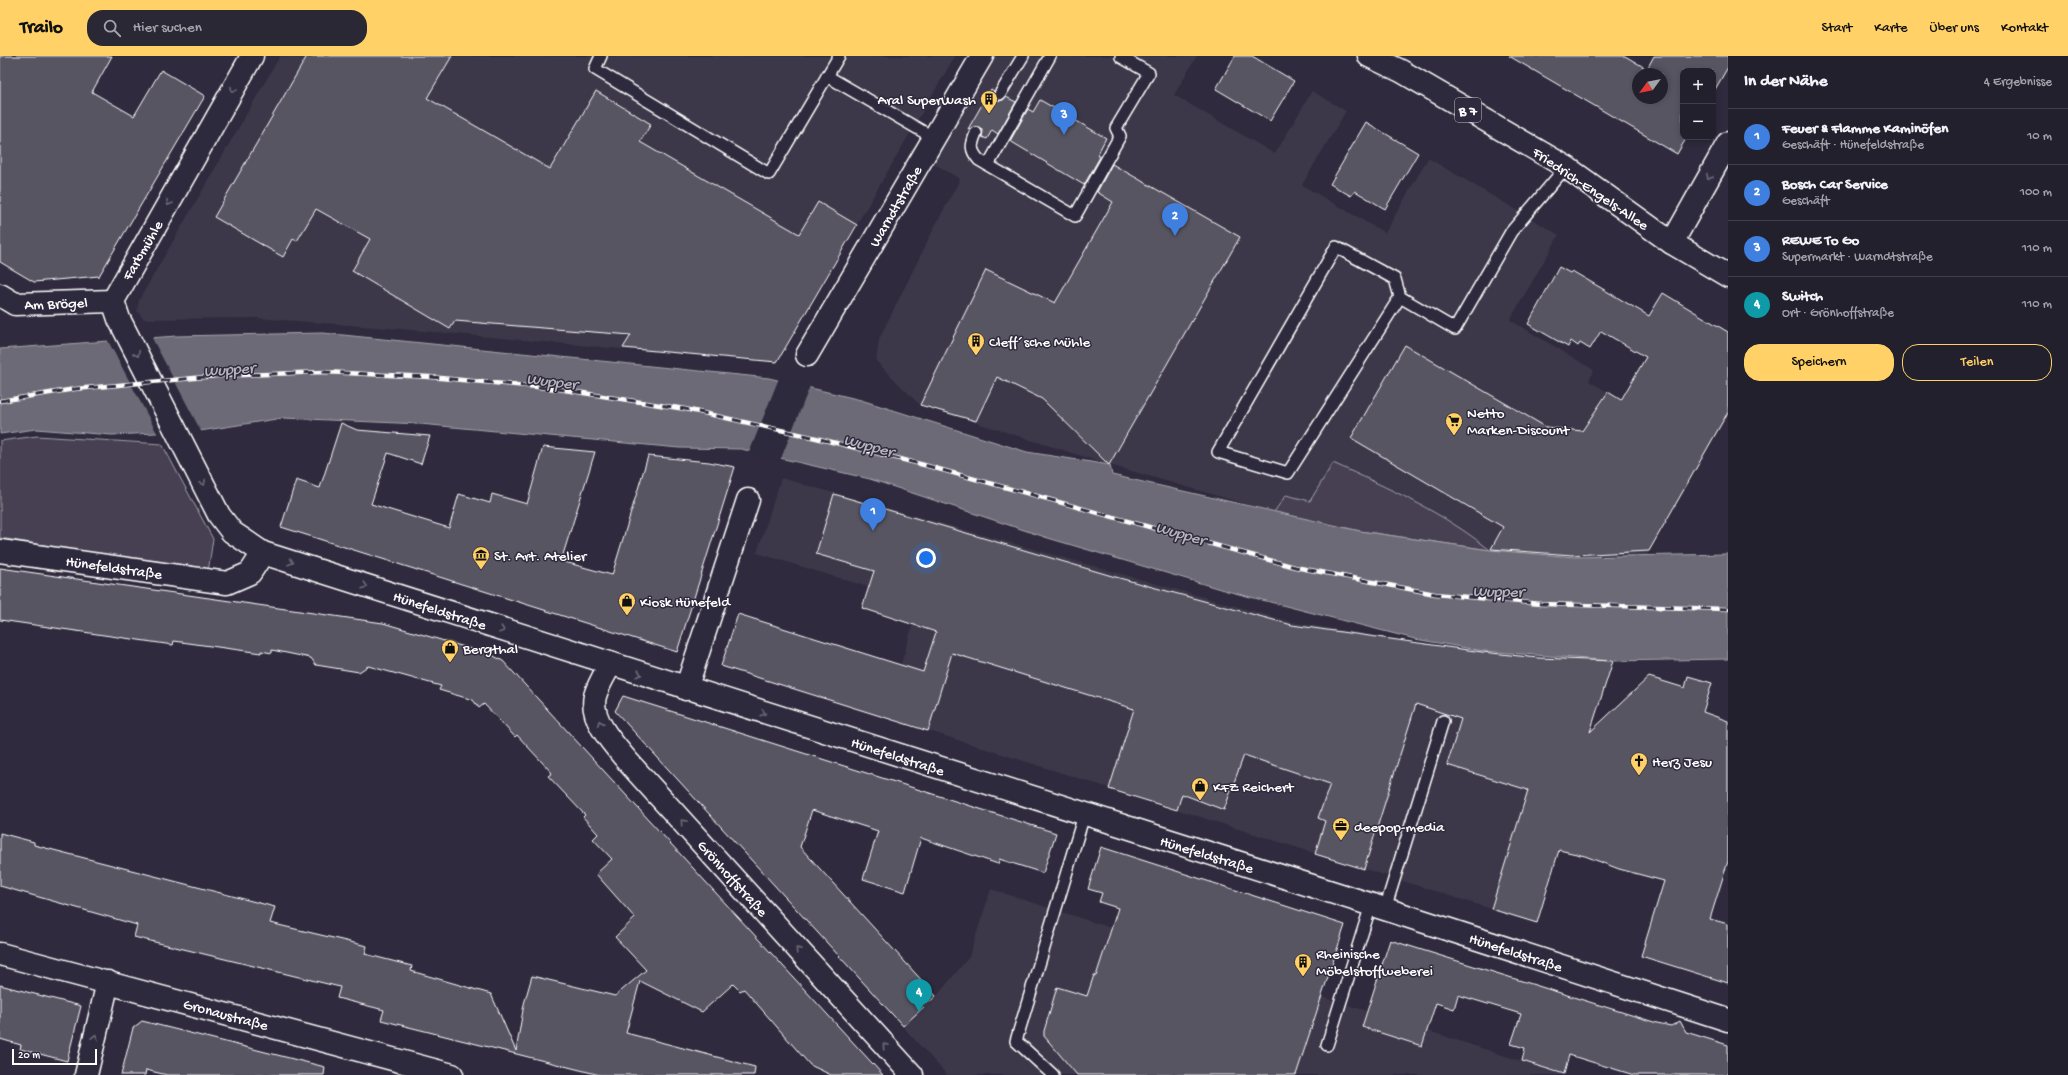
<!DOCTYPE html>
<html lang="de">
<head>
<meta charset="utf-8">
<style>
  :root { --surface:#23202e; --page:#2b2836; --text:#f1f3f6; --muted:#a3a3aa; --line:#403e4a; --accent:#ffd166 }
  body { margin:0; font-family:"Gochi Hand",sans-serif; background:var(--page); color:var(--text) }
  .controls { position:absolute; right:12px; top:12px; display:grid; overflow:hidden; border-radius:8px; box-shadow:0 2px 6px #0003 }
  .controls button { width:36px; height:36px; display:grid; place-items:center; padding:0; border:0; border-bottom:1px solid var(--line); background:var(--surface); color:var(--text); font:20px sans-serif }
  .compass { position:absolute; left:1632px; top:12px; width:36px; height:36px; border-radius:50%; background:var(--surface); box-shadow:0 2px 6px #0003; rotate:237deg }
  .scale { position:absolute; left:12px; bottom:10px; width:85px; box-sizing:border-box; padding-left:4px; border:2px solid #fff; border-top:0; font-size:11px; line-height:14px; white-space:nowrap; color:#fff; -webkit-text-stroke:3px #2f2a3d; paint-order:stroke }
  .you { position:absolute; left:926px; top:502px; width:14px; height:14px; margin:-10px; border:3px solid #fff; border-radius:50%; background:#1a73e8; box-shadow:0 0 0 6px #1a73e833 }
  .badge { display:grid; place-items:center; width:26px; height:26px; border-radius:50%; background:var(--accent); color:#fff; font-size:13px; font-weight:700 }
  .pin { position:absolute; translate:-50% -33px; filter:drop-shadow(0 1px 2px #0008) }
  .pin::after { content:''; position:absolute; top:21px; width:14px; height:12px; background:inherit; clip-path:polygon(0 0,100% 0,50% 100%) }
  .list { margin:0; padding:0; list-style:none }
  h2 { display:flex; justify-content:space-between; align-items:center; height:52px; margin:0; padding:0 16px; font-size:17px }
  h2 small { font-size:13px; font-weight:400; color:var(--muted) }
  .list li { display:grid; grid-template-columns:26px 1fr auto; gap:12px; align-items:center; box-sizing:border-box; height:56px; padding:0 16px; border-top:1px solid var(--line) }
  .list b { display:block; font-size:15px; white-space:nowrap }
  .list p { margin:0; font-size:13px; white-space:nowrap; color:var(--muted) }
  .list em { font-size:13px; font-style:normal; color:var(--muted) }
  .actions { display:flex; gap:8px; padding:12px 16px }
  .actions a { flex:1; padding:9px 0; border:1px solid var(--accent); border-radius:16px; text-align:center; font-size:14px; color:var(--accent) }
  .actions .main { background:var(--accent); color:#111 }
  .icon { flex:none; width:22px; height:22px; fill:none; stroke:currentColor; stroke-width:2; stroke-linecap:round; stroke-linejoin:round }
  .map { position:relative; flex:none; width:1728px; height:1019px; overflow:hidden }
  header { display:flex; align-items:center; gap:24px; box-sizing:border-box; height:56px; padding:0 20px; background:var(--accent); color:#111 }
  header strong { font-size:19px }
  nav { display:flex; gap:22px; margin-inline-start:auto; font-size:14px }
  .search { width:280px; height:36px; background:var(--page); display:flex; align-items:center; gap:10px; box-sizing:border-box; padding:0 14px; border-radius:16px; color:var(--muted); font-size:15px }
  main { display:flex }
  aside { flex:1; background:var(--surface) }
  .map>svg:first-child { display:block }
  .built { fill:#3c3749 }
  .green { fill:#464152; stroke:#a2a0a8 }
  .water { fill:#6d6a77; stroke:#a7a6ad }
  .pier { fill:#2f2a3d }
  .building { fill:#595564; stroke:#fff; fill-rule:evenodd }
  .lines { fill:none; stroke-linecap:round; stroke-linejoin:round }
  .lane-casing { stroke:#fff; stroke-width:14 }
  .street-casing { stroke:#fff; stroke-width:25 }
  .secondary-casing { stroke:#fff; stroke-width:25 }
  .primary-casing { stroke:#fff; stroke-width:25 }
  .lane { stroke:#2f2a3d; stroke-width:11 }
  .street { stroke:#2f2a3d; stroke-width:22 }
  .secondary { stroke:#2f2a3d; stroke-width:22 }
  .primary { stroke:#2f2a3d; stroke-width:22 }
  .rail-casing { stroke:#fff; stroke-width:4.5 }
  .rail { stroke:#2f2a3d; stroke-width:3; stroke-dasharray:9; stroke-linecap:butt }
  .oneway { stroke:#6d6a77 }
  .labels { text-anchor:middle; stroke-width:3; stroke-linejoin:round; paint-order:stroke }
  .shield { fill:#2f2a3d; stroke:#c1bfc5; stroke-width:1 }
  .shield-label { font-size:14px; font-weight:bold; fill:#fff }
  .poi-label { font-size:15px; fill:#fff; stroke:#2f2a3d; text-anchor:start }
  .street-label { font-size:15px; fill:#fff; stroke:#2f2a3d }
  .water-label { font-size:16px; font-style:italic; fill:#b6b4bb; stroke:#2f2a3d }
</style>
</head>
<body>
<header>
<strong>Trailo</strong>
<div class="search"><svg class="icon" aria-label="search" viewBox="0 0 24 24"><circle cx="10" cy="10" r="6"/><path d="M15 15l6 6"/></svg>Hier suchen</div>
<nav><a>Start</a><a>Karte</a><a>Über uns</a><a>Kontakt</a></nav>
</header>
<main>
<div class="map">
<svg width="1728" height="1019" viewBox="0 0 1728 1019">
  <rect width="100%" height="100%" fill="#2f2a3d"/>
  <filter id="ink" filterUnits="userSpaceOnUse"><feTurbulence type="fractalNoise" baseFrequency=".025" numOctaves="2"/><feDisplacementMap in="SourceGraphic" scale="8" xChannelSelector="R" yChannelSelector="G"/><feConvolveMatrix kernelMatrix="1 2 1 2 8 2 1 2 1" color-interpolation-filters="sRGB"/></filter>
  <g filter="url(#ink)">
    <!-- built -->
    <g class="built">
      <polygon points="280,0 955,0 776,307 401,273 257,262 144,263 137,255 139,244"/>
      <polygon points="995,0 1197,0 1174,39 1275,98 1312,35 1346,55 1302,129 1385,177 1428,102 1559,179 1510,264 1594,314 1589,325 1621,344 1728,350 1728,358 1646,501 1574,501 1490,494 1472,481 1286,439 1274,456 1110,409 920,349 876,305 879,283 934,172 960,123 933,107"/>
      <polygon points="781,422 1292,566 1412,586 1484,595 1613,605 1569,747 1528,735 1491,853 885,661 913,568 862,552 868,531 757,497"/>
      <polygon points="991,833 1564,1019 947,1019 903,971 936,941 969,901"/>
    </g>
    <!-- green -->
    <g class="green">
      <polygon points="37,380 162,388 213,483 208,516 0,482 0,385"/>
      <path d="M1333,407c57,26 108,48 157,87l-130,-19 -86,-19 12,-17 24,6z"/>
    </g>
    <!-- water -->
    <polygon class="water" points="323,277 769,322 861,344 1027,396 1110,409 1112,419 1360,475 1490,494 1574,501 1728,498 1728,603 1613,605 1484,595 1415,583 1227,535 1048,482 870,423 741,393 679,392 420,368 283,362 200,375 112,379 36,373 0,378 0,293 176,280"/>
    <!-- pier -->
    <g class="pier">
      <polygon points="151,280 202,377 158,379 107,283"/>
      <polygon points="779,322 810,330 780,405 749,397"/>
    </g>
    <!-- building -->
    <g class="building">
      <polygon points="0,0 112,0 92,36 134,60 161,14 205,40 99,220 34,226 0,206"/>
      <polygon points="307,0 452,0 427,42 550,113 596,35 651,68 640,86 799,178 818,146 857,169 777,306 623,292 631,279 455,265 450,273 352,215 370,183 316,153 297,185 293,183 283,201 214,161"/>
      <polygon points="1235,0 1252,0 1294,25 1270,65 1216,33"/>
      <path d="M1509,0h116l22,13 7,-13h74v11l-15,26v-22h-30v66h4l-10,17zM1638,18h24v24h-24z"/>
      <polygon points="991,33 994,35 994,41 997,44 1003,44 1006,41 1016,46 998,78 992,74 987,83 982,81 983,76 979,71 968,73"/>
      <polygon points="1040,44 1106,82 1097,99 1100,101 1084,129 1010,85 1028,53 1033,56"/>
      <polygon points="1366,66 1418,97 1385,153 1355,135 1351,140 1330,128"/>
      <polygon points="1112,108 1240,181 1109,409 1042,343 997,321 976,365 920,349 986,214 1055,247 1113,146 1097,136"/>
      <polygon points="1559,211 1570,217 1572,215 1649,260 1663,237 1728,276 1728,356 1649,495 1572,499 1491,493 1503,471 1351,382 1405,289 1546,371 1582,375 1608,336 1621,344 1646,301 1601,275 1590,293 1580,287 1578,290 1571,285 1568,291 1528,268"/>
      <polygon points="341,367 357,374 430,380 421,408 388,397 371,448 449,472 459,438 490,447 492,438 527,448 543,391 595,396 561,505 612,519 648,400 709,406 735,411 677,596 281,471 296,424 320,432"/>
      <polygon points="834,438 1112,520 1292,569 1482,596 1538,602 1613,605 1590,676 1649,621 1685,632 1688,620 1712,627 1703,656 1728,665 1728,805 1710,863 1728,868 1728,927 1641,900 1664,825 1619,813 1585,800 1559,794 1537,867 1491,853 1528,734 1447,709 1461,663 1416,648 1364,813 1315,798 1325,765 1318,762 1330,728 1244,699 1224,754 1182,738 1177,754 1109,733 1134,653 952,597 928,675 721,610 738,558 923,616 936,576 862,552 874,515 816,498"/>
      <polygon points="0,512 383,567 492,599 503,605 883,1019 831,1019 810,1009 744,933 740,935 733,928 702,956 640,925 626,977 755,1011 754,1019 600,1019 381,964 384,954 337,942 340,931 134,881 137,869 0,830 0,777 34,786 34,789 275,851 270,867 367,890 365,898 412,910 411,915 491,938 516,995 524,948 532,920 615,940 646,914 615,881 635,862 596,818 612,803 593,783 598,778 583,761 585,759 548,720 552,717 517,679 515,681 484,648 479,652 473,644 439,634 441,630 368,610 359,616 316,609 311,602 272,594 272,597 261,595 261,597 174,585 173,589 0,564"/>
      <polygon points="623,640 1056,777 1043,817 999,803 998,808 921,782 905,836 863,823 878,775 812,754 800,791 936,940 903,970 615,655"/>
      <polygon points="1101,791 1345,869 1296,1019 1077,1019 1044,980 1044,975 1057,931 1087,940 1094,919 1096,920 1118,852 1099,846 1102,837 1088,833"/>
      <polygon points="1390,884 1657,967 1671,970 1680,965 1686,976 1728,989 1728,1019 1634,1019 1569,999 1564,1018 1522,1005 1525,992 1511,988 1521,958 1458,939 1454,953 1436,947 1422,990 1362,971"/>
      <polygon points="0,929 81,950 67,1005 20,993 21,989 0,983"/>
      <polygon points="142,965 325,1011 324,1019 167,1019 146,1014 145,1019 121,1019 133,972"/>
    </g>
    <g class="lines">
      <!-- lane casing -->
      <g class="lane-casing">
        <g id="lane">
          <polyline points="601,0 595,13 769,118 839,0"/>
          <polyline points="827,20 934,82"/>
          <polyline points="1000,38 1023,0"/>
          <path d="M976,77c-5,12 -6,17 3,27l96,56 45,-80 -4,-8 33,-55 -28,-16"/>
          <polyline points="988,109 1050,0"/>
          <polyline points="1400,241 1395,223 1336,191 1218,396 1288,417 1400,241 1455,273 1511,176 1566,111"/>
          <polyline points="1385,853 1443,665"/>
          <polyline points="1327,989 1371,849"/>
          <polyline points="1053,1019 1016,985 1084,759"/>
        </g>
      </g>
      <!-- street casing -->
      <g class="street-casing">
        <g id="street">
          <polyline points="1672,187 1728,87"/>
          <polyline points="0,239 15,248 113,245"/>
          <polyline points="807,299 982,0"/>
          <polyline points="0,495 227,527 250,517 263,497"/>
          <path d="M610,609c-5,9 -12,20 -15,31 -6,24 21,51 35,68l282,311"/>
          <polyline points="686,633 748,444"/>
          <polyline points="0,898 452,1019"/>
          <polyline points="86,1019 108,926"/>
        </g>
      </g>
      <!-- secondary casing -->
      <g class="secondary-casing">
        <polyline id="secondary" points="252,0 113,245 119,263 219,459 232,476 263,497 1385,853 1728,964"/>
      </g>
      <!-- primary casing -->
      <g class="primary-casing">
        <polyline id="primary" points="1369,0 1401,15 1566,111 1672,187 1728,220"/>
      </g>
      <!-- lane -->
      <use href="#lane" class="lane"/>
      <!-- street -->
      <use href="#street" class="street"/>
      <!-- secondary -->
      <use href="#secondary" class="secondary"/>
      <!-- primary -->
      <use href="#primary" class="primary"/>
      <!-- rail casing -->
      <g class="rail-casing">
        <polyline id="rail" points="0,345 75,333 216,320 324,316 430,321 558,333 685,353 812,381 924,409 1295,511 1435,538 1541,548 1728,553"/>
      </g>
      <!-- rail -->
      <use href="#rail" class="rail"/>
    </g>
    <!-- one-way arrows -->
    <defs><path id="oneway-chevron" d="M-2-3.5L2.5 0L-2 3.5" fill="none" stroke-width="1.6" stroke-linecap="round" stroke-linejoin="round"/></defs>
    <g class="oneway">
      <use href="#oneway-chevron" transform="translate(233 34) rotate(120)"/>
      <use href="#oneway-chevron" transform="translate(1709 121) rotate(119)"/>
      <use href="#oneway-chevron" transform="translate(169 147) rotate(120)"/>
      <use href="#oneway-chevron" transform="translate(137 298) rotate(63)"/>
      <use href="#oneway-chevron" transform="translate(203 427) rotate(63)"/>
      <use href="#oneway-chevron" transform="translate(291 506) rotate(18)"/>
      <use href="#oneway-chevron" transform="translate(365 530) rotate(18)"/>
      <use href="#oneway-chevron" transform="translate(502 574) rotate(18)"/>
      <use href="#oneway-chevron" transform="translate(639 618) rotate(18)"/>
      <use href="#oneway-chevron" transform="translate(763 657) rotate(18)"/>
      <use href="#oneway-chevron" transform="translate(600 667) rotate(-113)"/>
      <use href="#oneway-chevron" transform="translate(683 766) rotate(-132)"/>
      <use href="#oneway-chevron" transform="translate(798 894) rotate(-132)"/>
      <use href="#oneway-chevron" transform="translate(95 981) rotate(-77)"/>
      <use href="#oneway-chevron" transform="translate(885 990) rotate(-132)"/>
    </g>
  </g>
  <!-- icons -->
  <defs>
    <g id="building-pin" transform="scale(0.9)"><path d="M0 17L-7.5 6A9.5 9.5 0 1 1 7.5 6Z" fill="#ffd166" stroke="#2f2a3d"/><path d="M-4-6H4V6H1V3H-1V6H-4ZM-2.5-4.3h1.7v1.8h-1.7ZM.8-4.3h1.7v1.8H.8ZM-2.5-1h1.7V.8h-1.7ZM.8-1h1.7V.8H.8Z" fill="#111"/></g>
    <g id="supermarket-pin" transform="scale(0.9)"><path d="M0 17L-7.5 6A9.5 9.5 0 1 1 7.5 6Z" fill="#ffd166" stroke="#2f2a3d"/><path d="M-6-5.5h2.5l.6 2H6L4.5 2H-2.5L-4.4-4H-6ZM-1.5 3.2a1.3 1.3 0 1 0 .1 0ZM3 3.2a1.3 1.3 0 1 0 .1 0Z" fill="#111"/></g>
    <g id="museum-pin" transform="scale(0.9)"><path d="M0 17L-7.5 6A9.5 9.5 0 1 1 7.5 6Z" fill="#ffd166" stroke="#2f2a3d"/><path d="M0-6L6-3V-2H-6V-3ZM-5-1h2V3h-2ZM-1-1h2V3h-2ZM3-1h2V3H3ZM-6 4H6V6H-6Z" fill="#111"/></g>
    <g id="shop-pin" transform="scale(0.9)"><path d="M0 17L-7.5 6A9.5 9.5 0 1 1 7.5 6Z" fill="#ffd166" stroke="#2f2a3d"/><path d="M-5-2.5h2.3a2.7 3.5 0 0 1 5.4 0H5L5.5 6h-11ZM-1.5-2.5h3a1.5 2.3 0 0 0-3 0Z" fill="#111"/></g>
    <g id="church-pin" transform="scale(0.9)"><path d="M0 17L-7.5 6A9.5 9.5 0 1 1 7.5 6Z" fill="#ffd166" stroke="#2f2a3d"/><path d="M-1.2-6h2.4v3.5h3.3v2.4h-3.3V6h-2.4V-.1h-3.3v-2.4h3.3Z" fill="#111"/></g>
    <g id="office-pin" transform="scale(0.9)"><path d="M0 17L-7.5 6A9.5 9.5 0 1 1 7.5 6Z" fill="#ffd166" stroke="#2f2a3d"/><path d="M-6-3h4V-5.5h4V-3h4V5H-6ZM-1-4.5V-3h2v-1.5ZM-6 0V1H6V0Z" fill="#111"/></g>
  </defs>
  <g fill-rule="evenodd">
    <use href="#building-pin" x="989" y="43"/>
    <use href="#building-pin" x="976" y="285"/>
    <use href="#supermarket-pin" x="1454" y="365"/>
    <use href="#museum-pin" x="481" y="499"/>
    <use href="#shop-pin" x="627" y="545"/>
    <use href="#shop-pin" x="450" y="592"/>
    <use href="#church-pin" x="1639" y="705"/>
    <use href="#shop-pin" x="1200" y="730"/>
    <use href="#office-pin" x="1341" y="770"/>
    <use href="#building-pin" x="1303" y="906"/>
  </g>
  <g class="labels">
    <!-- shield labels -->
    <rect class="shield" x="1455" y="42" width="26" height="24" rx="3"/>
    <g class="shield-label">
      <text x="1468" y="59">B 7</text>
    </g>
    <!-- poi labels -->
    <g class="poi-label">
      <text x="976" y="48" text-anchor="end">Aral SuperWash</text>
      <text x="989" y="290">Cleff´sche Mühle</text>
      <text x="1467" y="361">Netto<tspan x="1467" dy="17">Marken-Discount</tspan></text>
      <text x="494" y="504">St. Art. Atelier</text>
      <text x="640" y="550">Kiosk Hünefeld</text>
      <text x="463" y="597">Bergthal</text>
      <text x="1652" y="710">Herz Jesu</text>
      <text x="1213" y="735">KFZ Reichert</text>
      <text x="1354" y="775">deepop-media</text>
      <text x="1316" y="902">Rheinische<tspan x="1316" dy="17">Möbelstoffweberei</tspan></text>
    </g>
    <!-- street labels -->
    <g class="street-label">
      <text transform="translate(1591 132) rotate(34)" y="5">Friedrich-Engels-Allee</text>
      <text transform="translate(895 150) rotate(-60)" y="5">Warndtstraße</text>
      <text transform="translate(142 194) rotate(-60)" y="5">Farbmühle</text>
      <text transform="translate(56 247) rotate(-2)" y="5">Am Brögel</text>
      <text transform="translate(114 511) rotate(8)" y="5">Hünefeldstraße</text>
      <text transform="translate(440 554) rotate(18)" y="5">Hünefeldstraße</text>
      <text transform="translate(898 700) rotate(18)" y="5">Hünefeldstraße</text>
      <text transform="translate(1207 798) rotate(17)" y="5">Hünefeldstraße</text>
      <text transform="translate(733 822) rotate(48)" y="5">Grönhoffstraße</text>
      <text transform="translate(1516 896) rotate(18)" y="5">Hünefeldstraße</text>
      <text transform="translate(226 958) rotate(15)" y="5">Gronaustraße</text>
    </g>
    <!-- water labels -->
    <g class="water-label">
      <text transform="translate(229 312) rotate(-4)" y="6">Wupper</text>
      <text transform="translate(552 324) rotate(7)" y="6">Wupper</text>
      <text transform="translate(869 388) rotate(15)" y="6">Wupper</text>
      <text transform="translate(1181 476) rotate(16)" y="6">Wupper</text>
      <text transform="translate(1498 534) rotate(1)" y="6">Wupper</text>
    </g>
  </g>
</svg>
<div class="controls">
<button>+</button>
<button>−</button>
</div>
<svg class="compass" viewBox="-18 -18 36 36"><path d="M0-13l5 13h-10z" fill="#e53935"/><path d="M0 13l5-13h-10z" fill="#a3a3aa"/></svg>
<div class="scale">20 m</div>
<div class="you"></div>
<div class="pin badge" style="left:873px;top:475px;background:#3f7fe0">1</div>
<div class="pin badge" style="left:1175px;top:180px;background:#3f7fe0">2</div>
<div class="pin badge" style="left:1064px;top:79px;background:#3f7fe0">3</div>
<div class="pin badge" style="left:919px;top:956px;background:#0f9aa8">4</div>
</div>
<aside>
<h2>In der Nähe<small>4 Ergebnisse</small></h2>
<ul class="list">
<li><span class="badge" style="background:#3f7fe0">1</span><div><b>Feuer &amp; Flamme Kaminöfen</b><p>Geschäft · Hünefeldstraße</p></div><em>10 m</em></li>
<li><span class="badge" style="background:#3f7fe0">2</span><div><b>Bosch Car Service</b><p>Geschäft</p></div><em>100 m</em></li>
<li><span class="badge" style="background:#3f7fe0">3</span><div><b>REWE To Go</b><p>Supermarkt · Warndtstraße</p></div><em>110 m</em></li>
<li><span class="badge" style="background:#0f9aa8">4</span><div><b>Switch</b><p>Ort · Grönhoffstraße</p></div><em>110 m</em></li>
</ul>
<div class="actions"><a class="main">Speichern</a><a>Teilen</a></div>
</aside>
</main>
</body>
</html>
